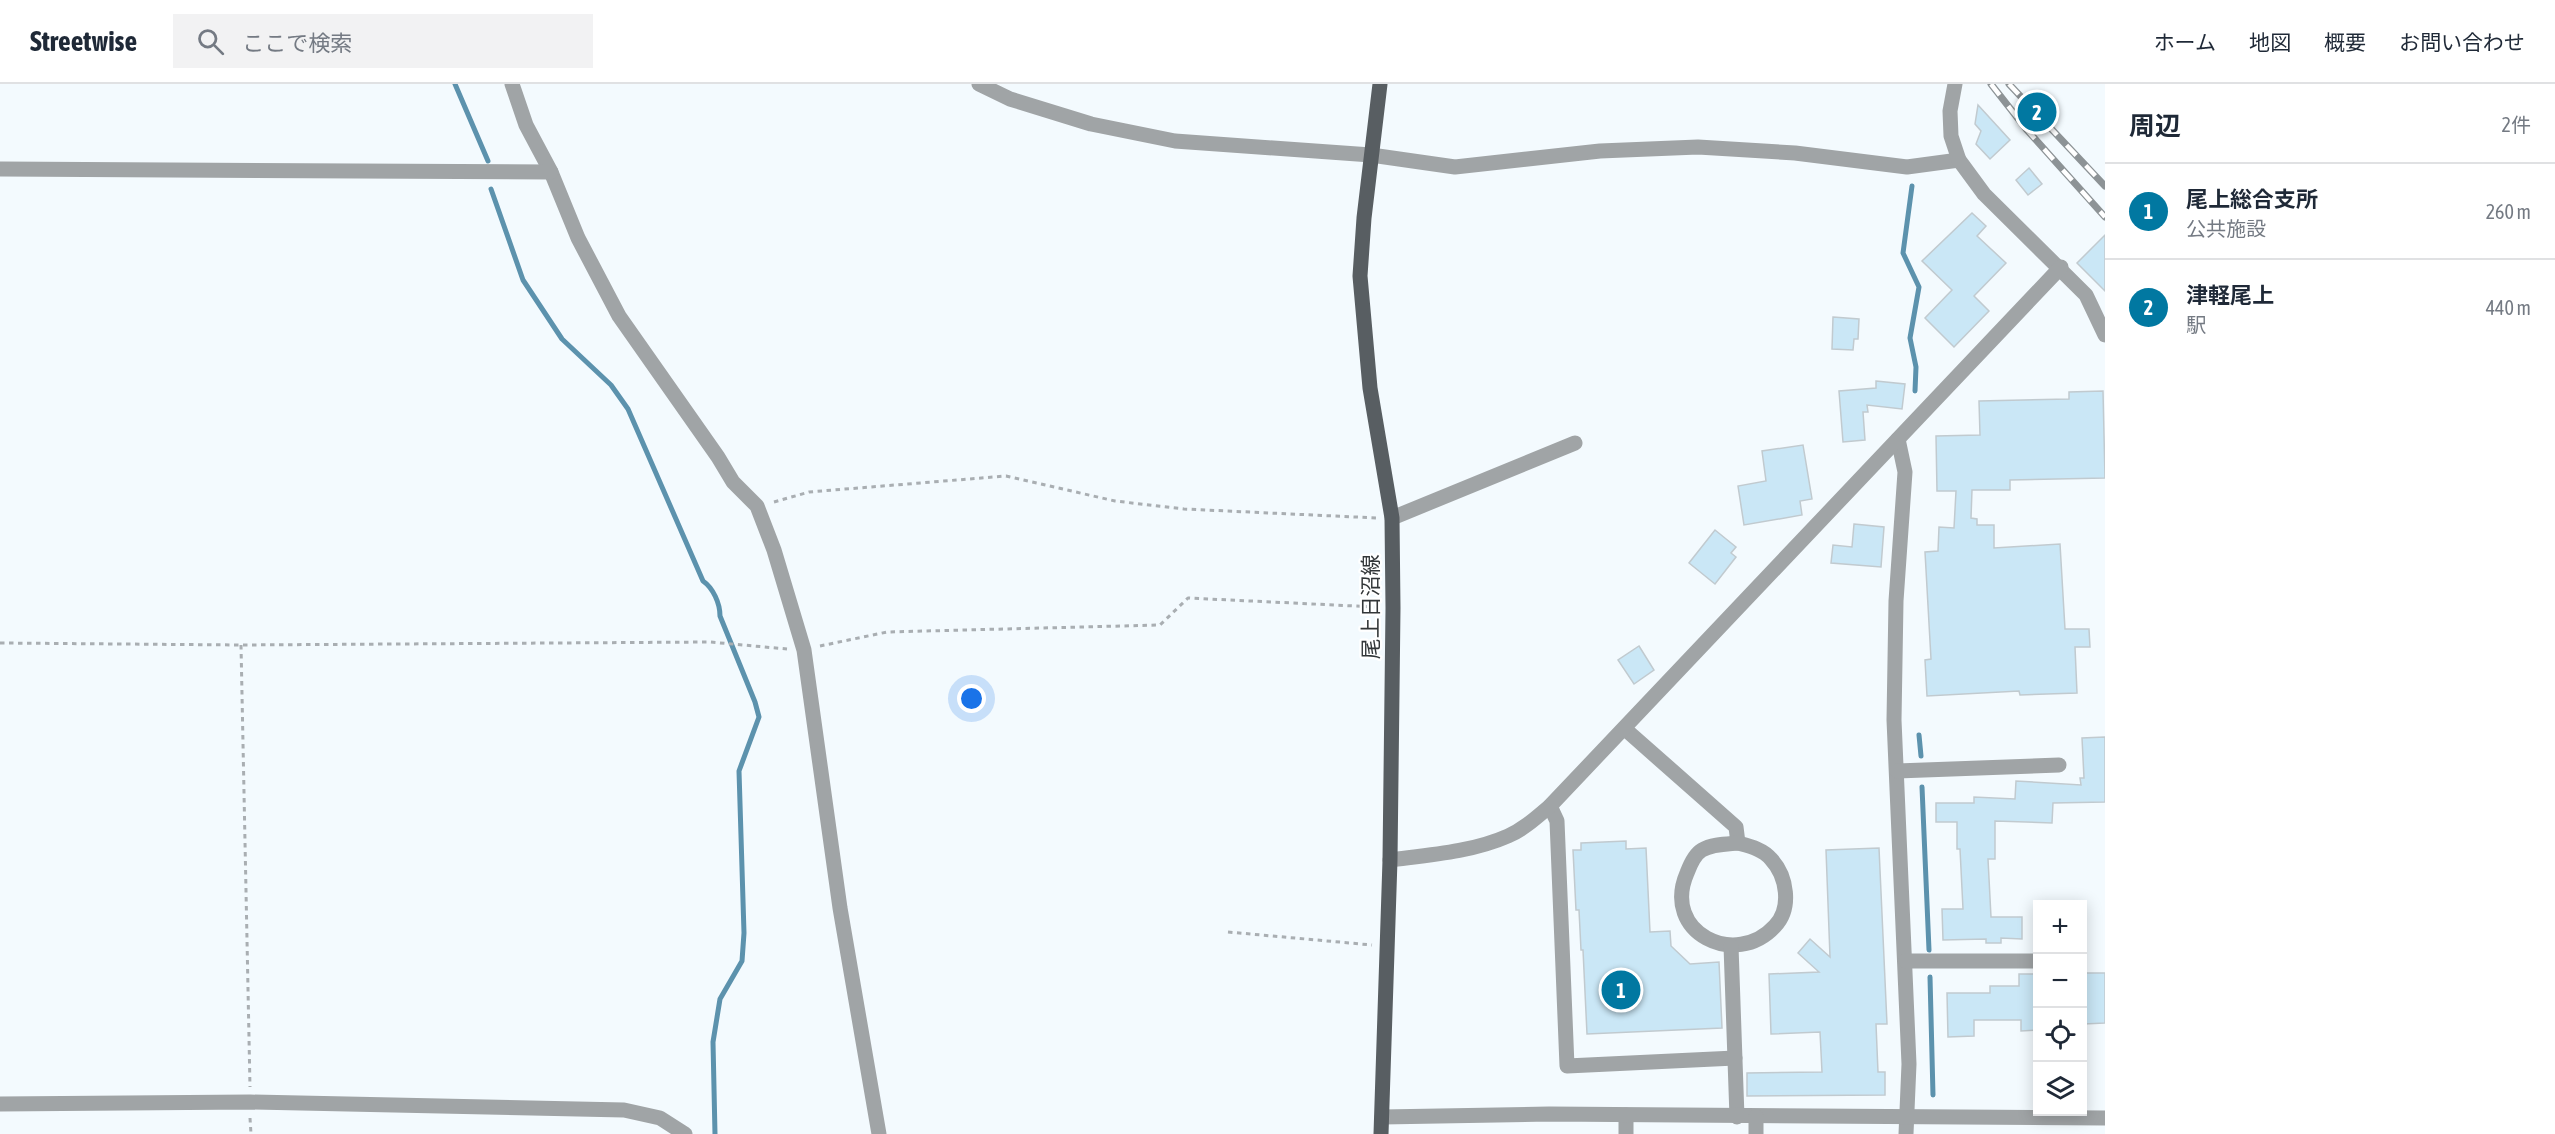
<!DOCTYPE html>
<html lang="ja">
<head>
<meta charset="utf-8">
<style>
  :root { --surface:#fff; --page:#f2f2f3; --text:#1f2937; --muted:#747a83; --line:#e0e1e3; --accent:#0178a1 }
  body { margin:0; font-family:"Asap Condensed","Noto Sans JP",sans-serif; background:var(--page); color:var(--text) }
  .controls { position:absolute; right:18px; bottom:18px; display:grid; overflow:hidden; border-radius:0px; box-shadow:0 3px 15px #0003 }
  .controls button { width:54px; height:54px; display:grid; place-items:center; padding:0; border:0; border-bottom:2px solid var(--line); background:var(--surface); color:var(--text); font:30px sans-serif }
  .you { position:absolute; left:972px; top:615px; width:21px; height:21px; margin:-15px; border:4px solid #fff; border-radius:50%; background:#1a73e8; box-shadow:0 0 0 9px #1a73e833 }
  .badge { display:grid; place-items:center; width:39px; height:39px; border-radius:50%; background:var(--accent); color:#fff; font-size:20px; font-weight:700 }
  .pin { position:absolute; translate:-50% -50%; border:3px solid #fff; box-shadow:0 2px 6px #0006 }
  .list { margin:0; padding:0; list-style:none }
  h2 { display:flex; justify-content:space-between; align-items:center; height:78px; margin:0; padding:0 24px; font-size:26px }
  h2 small { font-size:20px; font-weight:400; color:var(--muted) }
  .list li { display:grid; grid-template-columns:39px 1fr auto; gap:18px; align-items:center; box-sizing:border-box; height:96px; padding:0 24px; border-top:2px solid var(--line) }
  .list b { display:block; font-size:22px; white-space:nowrap }
  .list p { margin:0; font-size:20px; white-space:nowrap; color:var(--muted) }
  .list em { font-size:20px; font-style:normal; color:var(--muted) }
  .icon { flex:none; width:33px; height:33px; fill:none; stroke:currentColor; stroke-width:2; stroke-linecap:round; stroke-linejoin:round }
  .map { position:relative; flex:none; width:2105px; height:1050px; overflow:hidden }
  header { display:flex; align-items:center; gap:36px; box-sizing:border-box; height:84px; padding:0 30px; background:var(--surface); border-bottom:2px solid var(--line) }
  header strong { font-size:28px }
  nav { display:flex; gap:33px; margin-inline-start:auto; font-size:21px }
  .search { width:420px; height:54px; background:var(--page); display:flex; align-items:center; gap:15px; box-sizing:border-box; padding:0 21px; border-radius:0px; color:var(--muted); font-size:22px }
  main { display:flex }
  aside { flex:1; background:var(--surface) }
  .map>svg:first-child { display:block }
  .lines { fill:none; stroke-linecap:round; stroke-linejoin:round }
  .stream { stroke:#5c92ad; stroke-width:5 }
  .building { fill:#cae7f6; stroke:#c1cacf; stroke-width:1.5 }
  .path { stroke:#a9aeb2; stroke-width:3; stroke-dasharray:4.5 4.5; stroke-linecap:butt }
  .minor { stroke:#a0a4a6; stroke-width:15 }
  .major { stroke:#585e62; stroke-width:15 }
  .rail-casing { stroke:#8d9396; stroke-width:7 }
  .rail { stroke:#fff; stroke-width:4.5; stroke-dasharray:14; stroke-linecap:butt }
  .labels { text-anchor:middle; stroke-width:4.5; stroke-linejoin:round; paint-order:stroke }
  .street-label { font-size:21px; fill:#323638; stroke:#fff }
</style>
</head>
<body>
<header>
<strong>Streetwise</strong>
<div class="search"><svg class="icon" aria-label="search" viewBox="0 0 24 24"><circle cx="10" cy="10" r="6"/><path d="M15 15l6 6"/></svg>ここで検索</div>
<nav><a>ホーム</a><a>地図</a><a>概要</a><a>お問い合わせ</a></nav>
</header>
<main>
<div class="map">
<svg width="2105" height="1050" viewBox="0 0 2105 1050">
  <rect width="100%" height="100%" fill="#f3fafe"/>
  <g class="lines">
    <!-- stream -->
    <g class="stream">
      <polyline points="455,0 488,77"/>
      <polyline points="1912,102 1903,169 1919,203 1910,254 1916,283 1915,307"/>
      <path d="M491,105l32,91 39,59 49,46 17,24 75,172c10,7 17,22 17,35l35,86 4,15 -20,54 5,162 -2,28 -22,38 -7,43 2,92"/>
      <polyline points="1919,651 1921,672"/>
      <polyline points="1922,703 1929,866"/>
      <polyline points="1930,893 1933,1011"/>
    </g>
  </g>
  <!-- building -->
  <g class="building">
    <polygon points="1978,21 2010,56 1990,75 1976,60 1981,47 1975,40"/>
    <polygon points="2029,84 2042,100 2028,111 2016,96"/>
    <polygon points="1972,129 1986,142 1977,152 2006,179 1974,212 1989,227 1954,263 1925,234 1952,206 1922,177"/>
    <polygon points="2105,151 2105,207 2077,179"/>
    <polygon points="1833,233 1859,235 1858,255 1854,255 1853,266 1832,265"/>
    <polygon points="1876,297 1905,300 1902,325 1867,321 1868,328 1863,328 1865,356 1843,358 1839,307 1876,304"/>
    <polygon points="2103,307 2105,394 2010,396 2010,406 1972,406 1971,434 1977,435 1977,441 1994,441 1994,464 2060,460 2065,545 2089,545 2090,563 2075,563 2077,609 2020,611 2019,607 1927,612 1925,576 1931,575 1925,468 1938,467 1939,443 1954,444 1956,407 1937,407 1936,352 1980,351 1979,317 2069,315 2069,308"/>
    <polygon points="1803,361 1812,415 1800,417 1802,431 1744,441 1738,402 1766,397 1762,367"/>
    <polygon points="1854,440 1884,443 1881,483 1831,479 1833,461 1852,463"/>
    <polygon points="1715,446 1736,463 1731,469 1736,473 1715,500 1689,479"/>
    <polygon points="1639,562 1654,586 1634,600 1618,576"/>
    <polygon points="2105,653 2105,718 2053,719 2052,739 1995,737 1995,775 1988,775 1991,833 2022,833 2022,855 2001,854 2001,859 1986,859 1986,855 1943,856 1942,825 1963,825 1960,765 1957,765 1957,738 1936,738 1936,719 1974,719 1974,713 2015,715 2016,697 2081,701 2080,694 2084,694 2082,654"/>
    <polygon points="1626,757 1626,765 1646,764 1650,848 1670,847 1671,862 1690,880 1719,878 1722,944 1587,950 1583,866 1581,866 1579,826 1576,826 1573,766 1581,766 1581,759"/>
    <polygon points="1879,764 1887,940 1876,940 1878,988 1885,988 1885,1011 1747,1012 1747,989 1822,988 1820,948 1771,950 1769,890 1819,888 1798,869 1810,855 1830,873 1826,766"/>
    <polygon points="2082,889 2105,889 2105,939 2084,940"/>
    <polygon points="2019,890 2037,890 2037,946 2021,947 2021,936 1974,936 1974,952 1948,953 1947,909 1990,909 1990,902 2019,902"/>
  </g>
  <g class="lines">
    <!-- path -->
    <g class="path">
      <polyline points="774,418 809,408 1006,392 1115,417 1184,425 1377,434"/>
      <polyline points="0,559 241,561 710,558 787,565"/>
      <polyline points="241,561 250,1003"/>
      <polyline points="820,562 887,548 1160,541 1188,514 1376,523"/>
      <polyline points="1228,848 1372,861"/>
      <polyline points="250,1034 251,1050"/>
    </g>
    <!-- minor -->
    <g class="minor">
      <polyline points="512,0 526,41 551,88 578,154 619,232 718,373 733,398 757,422 774,466 804,566 840,824 879,1050"/>
      <polyline points="979,0 1010,15 1091,40 1175,57 1371,71 1455,83 1600,67 1698,63 1795,69 1907,83 1959,76"/>
      <polyline points="1955,0 1950,27 1951,52 1959,76 1984,110 2086,211 2105,251"/>
      <polyline points="0,85 551,88"/>
      <polyline points="1898,355 1905,388 1896,517 1894,636 1909,980 1906,1050"/>
      <polyline points="1392,434 1575,359"/>
      <polyline points="1625,645 1736,743 1738,759"/>
      <polyline points="1897,687 2059,681"/>
      <polyline points="1550,722 1557,737 1567,982 1735,974"/>
      <path d="M1738,759c11,3 25,6 33,16 16,17 21,49 4,67 -39,43 -114,7 -88,-53 3,-8 8,-19 15,-23 10,-6 25,-6 36,-7z"/>
      <path d="M1390,776c39,-5 82,-8 118,-24 16,-7 29,-19 42,-30l511,-539"/>
      <polyline points="1731,862 1737,1033"/>
      <polyline points="1906,877 2038,877"/>
      <polyline points="0,1020 250,1018 624,1026 660,1034 685,1050"/>
      <polyline points="1626,1031 1626,1050"/>
      <polyline points="1382,1033 1549,1030 2105,1034"/>
      <polyline points="1756,1033 1756,1050"/>
    </g>
    <!-- major -->
    <polyline class="major" points="1380,0 1364,134 1360,192 1370,304 1392,434 1393,524 1390,776 1381,1050"/>
    <!-- rail casing -->
    <g class="rail-casing">
      <g id="rail">
        <polyline points="1991,0 2027,46 2105,133"/>
        <polyline points="2009,0 2105,102"/>
      </g>
    </g>
    <!-- rail -->
    <use href="#rail" class="rail"/>
  </g>
  <g class="labels">
    <!-- street labels -->
    <g class="street-label">
      <text transform="translate(1371 523) rotate(-90)" y="7">尾上日沼線</text>
    </g>
  </g>
</svg>
<div class="controls">
<button>+</button>
<button>−</button>
<button><svg class="icon" aria-label="locate" viewBox="0 0 24 24"><circle cx="12" cy="12" r="6"/><path d="M12 2v4M12 18v4M2 12h4M18 12h4"/></svg></button>
<button><svg class="icon" aria-label="layers" viewBox="0 0 24 24"><path d="M12 4l9 5-9 5-9-5zM3 14l9 5 9-5"/></svg></button>
</div>
<div class="you"></div>
<div class="pin badge" style="left:1621px;top:906px">1</div>
<div class="pin badge" style="left:2037px;top:28px">2</div>
</div>
<aside>
<h2>周辺<small>2件</small></h2>
<ul class="list">
<li><span class="badge">1</span><div><b>尾上総合支所</b><p>公共施設</p></div><em>260 m</em></li>
<li><span class="badge">2</span><div><b>津軽尾上</b><p>駅</p></div><em>440 m</em></li>
</ul>
</aside>
</main>
</body>
</html>
